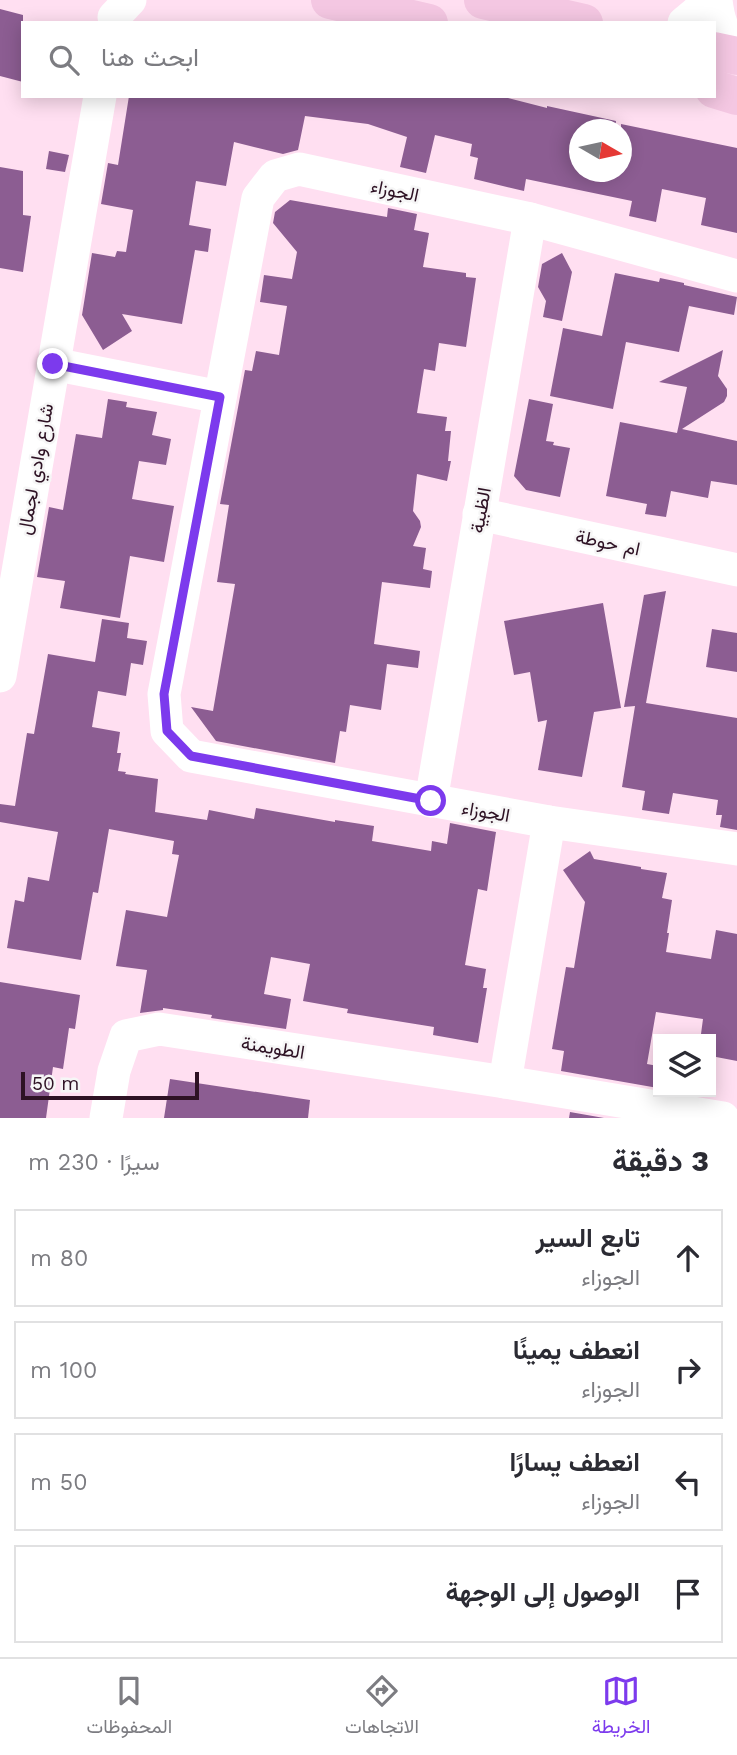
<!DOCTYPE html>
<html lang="ar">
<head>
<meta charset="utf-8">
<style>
  :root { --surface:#fff; --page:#f7f7f7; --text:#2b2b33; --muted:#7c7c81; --line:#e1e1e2; --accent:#7c3aed }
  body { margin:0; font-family:"Work Sans",Vazirmatn,sans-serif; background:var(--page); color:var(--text); direction:rtl }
  .controls { position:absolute; right:21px; bottom:21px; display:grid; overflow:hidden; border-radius:0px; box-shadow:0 4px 18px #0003 }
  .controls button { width:63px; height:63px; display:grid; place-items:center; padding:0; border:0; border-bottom:2px solid var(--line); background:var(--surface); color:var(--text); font:35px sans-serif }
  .compass { position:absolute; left:569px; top:119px; width:63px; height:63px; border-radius:50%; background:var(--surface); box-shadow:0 4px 18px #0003; rotate:99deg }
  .scale { position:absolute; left:21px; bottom:18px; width:178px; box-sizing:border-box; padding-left:7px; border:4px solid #2e1224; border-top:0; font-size:19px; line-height:24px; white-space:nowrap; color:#2e1224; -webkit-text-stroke:5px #f6f6f6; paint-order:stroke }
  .stop { position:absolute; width:21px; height:21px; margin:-16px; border:5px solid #7c3aed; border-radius:50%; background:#fff }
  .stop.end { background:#7c3aed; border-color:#fff; box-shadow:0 2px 7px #0008 }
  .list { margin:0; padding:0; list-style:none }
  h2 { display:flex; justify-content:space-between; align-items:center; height:91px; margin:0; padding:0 28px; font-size:30px }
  h2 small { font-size:23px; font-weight:400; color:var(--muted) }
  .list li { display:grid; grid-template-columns:46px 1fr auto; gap:21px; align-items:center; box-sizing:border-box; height:98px; margin:0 14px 14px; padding:0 14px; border:2px solid var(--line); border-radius:0px }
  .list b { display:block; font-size:26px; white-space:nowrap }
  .list p { margin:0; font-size:23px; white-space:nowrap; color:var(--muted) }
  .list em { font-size:23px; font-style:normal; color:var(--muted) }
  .icon { flex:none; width:38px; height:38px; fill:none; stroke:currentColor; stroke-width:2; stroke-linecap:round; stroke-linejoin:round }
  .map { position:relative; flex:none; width:737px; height:1118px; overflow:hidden; direction:ltr }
  .search { position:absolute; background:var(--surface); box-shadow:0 4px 18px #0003; left:21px; right:21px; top:21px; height:77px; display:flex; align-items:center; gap:18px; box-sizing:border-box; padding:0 24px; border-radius:0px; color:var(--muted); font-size:26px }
  .sheet { height:539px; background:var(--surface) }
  nav { display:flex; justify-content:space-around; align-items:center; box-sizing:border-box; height:98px; border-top:2px solid var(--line); background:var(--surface); font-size:19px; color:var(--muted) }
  nav a { display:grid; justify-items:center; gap:4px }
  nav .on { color:var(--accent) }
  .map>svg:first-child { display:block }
  .building { fill:#8c5d92 }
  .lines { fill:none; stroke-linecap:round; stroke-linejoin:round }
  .minor { stroke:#fff; stroke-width:33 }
  .major { stroke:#f4c7e2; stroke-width:38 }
  .route { stroke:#7c3aed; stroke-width:9 }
  .labels { text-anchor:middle; stroke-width:5; stroke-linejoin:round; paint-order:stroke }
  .street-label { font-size:19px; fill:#2e1224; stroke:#f6f6f6 }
</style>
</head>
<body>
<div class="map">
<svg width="737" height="1118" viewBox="0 0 737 1118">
  <rect width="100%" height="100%" fill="#ffdff1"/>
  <!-- building -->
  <g class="building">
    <polygon points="0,9 23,15 23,82 0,76"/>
    <polygon points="129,96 500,96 547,108 547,106 616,121 615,130 579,130 579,172 621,172 621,124 737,148 737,233 701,225 706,198 662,189 656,222 629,216 632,201 526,179 524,191 474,179 478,158 470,156 472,144 435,135 426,173 400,167 407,137 368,124 305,116 298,150 283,154 234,142 226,186 196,181 189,225 211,229 208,252 195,250 182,324 122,314 132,331 103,350 82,315 92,253 115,257 117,251 126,252 133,210 101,204 108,163 118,165"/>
    <polygon points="49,151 69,155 65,172 46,169"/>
    <polygon points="0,167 23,171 23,215 31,216 23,272 0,268"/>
    <polygon points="290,200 387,217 388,208 417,214 414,230 429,233 423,267 466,273 466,277 476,278 466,347 439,343 435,371 424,369 417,413 447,417 445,431 451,431 448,461 451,461 447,481 417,474 413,511 420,521 421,527 413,546 426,548 423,569 432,571 430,588 382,582 374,644 420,651 418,668 387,664 381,710 350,705 346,732 340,731 335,763 216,741 191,707 213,711 235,584 217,582 229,505 220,504 245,370 252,371 256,351 279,355 287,306 260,302 264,275 292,279 297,252 273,223 275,212"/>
    <polygon points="562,253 572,272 562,321 543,317 546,301 538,287 542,264"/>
    <polygon points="615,273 659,282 660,278 684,283 684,285 737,297 734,315 689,306 679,352 626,342 613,409 550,396 563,328 602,336"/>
    <polygon points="723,350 718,376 727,389 727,396 724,402 682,429 737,441 737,485 711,481 708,498 671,491 666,517 645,514 647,504 606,496 620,422 677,433 687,387 659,382"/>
    <polygon points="108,399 127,402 126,407 157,412 152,435 171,439 166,465 139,461 132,499 174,506 164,562 130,556 120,618 60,608 65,581 37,577 49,507 63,510 76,434 102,438"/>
    <polygon points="529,399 553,404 546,441 554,442 553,445 570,448 560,497 526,490 514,476"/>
    <polygon points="666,591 646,703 737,718 737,830 720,827 722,815 716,815 718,800 673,793 669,814 642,810 645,791 622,787 635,706 624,707 644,595"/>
    <polygon points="603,603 621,708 594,712 582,777 538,770 547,720 538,722 530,672 514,675 504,621"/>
    <polygon points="102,619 129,623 127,638 147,641 143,665 131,663 126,696 98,691 92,727 120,732 117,753 121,753 118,771 126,772 125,774 158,779 155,812 207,820 209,810 254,819 256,808 335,822 335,820 374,826 372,841 431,851 432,841 447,844 450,823 496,832 487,891 478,889 465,965 486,969 483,988 487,988 478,1043 433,1035 434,1027 347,1013 348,1009 303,1001 310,964 271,957 264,994 291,999 286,1029 211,1018 212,1015 163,1008 163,1010 140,1013 147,970 116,966 126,910 167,917 179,855 172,854 174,841 109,829 98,893 93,892 81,960 7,948 15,900 24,902 28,877 49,881 58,832 0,822 0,804 15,806 27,733 34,734 48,654 95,662"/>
    <polygon points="712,629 737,633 737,672 706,667"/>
    <polygon points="590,851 594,859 641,867 641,869 667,873 662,898 672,900 667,933 669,933 666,952 711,959 716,930 737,934 737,1061 711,1056 711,1039 707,1039 708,1035 701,1034 703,1019 656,1012 647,1064 658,1066 658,1088 561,1071 564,1051 552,1049 566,967 574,968 585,902 563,870"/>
    <polygon points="0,982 80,995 75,1029 69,1028 63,1069 53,1067 46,1118 0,1118"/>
    <polygon points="170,1079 310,1100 308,1118 164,1118"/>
    <polygon points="570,1112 604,1118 569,1118"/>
  </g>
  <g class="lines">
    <!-- minor -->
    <g class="minor">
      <path d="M716,0c2,19 7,35 21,49"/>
      <polyline points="114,17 130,0"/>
      <polyline points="684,23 696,13 708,0"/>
      <polyline points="737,276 530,219 299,169 275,176 258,198 164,694 167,731 191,756 549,822 737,849"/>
      <polyline points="53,364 220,397"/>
      <polyline points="479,514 737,570"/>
      <polyline points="0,676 100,96"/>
      <polyline points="431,801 530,219"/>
      <polyline points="505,1082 549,822"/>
      <polyline points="106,1118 114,1071 126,1036 159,1029 505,1082 723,1118"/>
    </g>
    <!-- major -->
    <g class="major">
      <polyline points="330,0 429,23"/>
      <polyline points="483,0 584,23"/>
      <polyline points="714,51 737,56"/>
      <polyline points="714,89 737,96"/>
    </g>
  </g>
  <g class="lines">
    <!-- route -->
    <polyline class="route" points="53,364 220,397 164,694 167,731 191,756 431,801"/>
  </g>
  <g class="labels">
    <!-- street labels -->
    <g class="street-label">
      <text transform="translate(395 190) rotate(12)" y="7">الجوزاء</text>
      <text transform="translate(35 469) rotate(-80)" y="7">شارع وادي لجمال</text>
      <text transform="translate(480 510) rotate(-80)" y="7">الظبية</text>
      <text transform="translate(608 542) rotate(12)" y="7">ام حوطة</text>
      <text transform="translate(486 811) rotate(10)" y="7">الجوزاء</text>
      <text transform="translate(273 1047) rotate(9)" y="7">الطويمنة</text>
    </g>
  </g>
</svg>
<div class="controls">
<button><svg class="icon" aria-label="layers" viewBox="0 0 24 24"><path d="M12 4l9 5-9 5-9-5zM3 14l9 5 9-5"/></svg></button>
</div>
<svg class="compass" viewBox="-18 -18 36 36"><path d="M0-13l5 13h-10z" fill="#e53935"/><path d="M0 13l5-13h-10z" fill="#7c7c81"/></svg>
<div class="scale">50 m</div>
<div class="stop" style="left:431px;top:801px"></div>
<div class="stop end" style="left:53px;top:364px"></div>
<div class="search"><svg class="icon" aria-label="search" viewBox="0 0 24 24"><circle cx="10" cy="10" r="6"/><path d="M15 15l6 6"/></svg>ابحث هنا</div>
</div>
<section class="sheet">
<h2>3 دقيقة<small>سيرًا · 230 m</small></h2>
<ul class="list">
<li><svg class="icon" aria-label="ahead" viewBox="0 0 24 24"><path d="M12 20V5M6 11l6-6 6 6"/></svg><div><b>تابع السير</b><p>الجوزاء</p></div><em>80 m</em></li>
<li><svg class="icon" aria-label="right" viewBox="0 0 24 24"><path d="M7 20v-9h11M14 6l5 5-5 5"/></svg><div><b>انعطف يمينًا</b><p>الجوزاء</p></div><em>100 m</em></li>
<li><svg class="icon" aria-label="left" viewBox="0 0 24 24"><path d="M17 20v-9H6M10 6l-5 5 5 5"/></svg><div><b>انعطف يسارًا</b><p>الجوزاء</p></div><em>50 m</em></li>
<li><svg class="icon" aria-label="arrive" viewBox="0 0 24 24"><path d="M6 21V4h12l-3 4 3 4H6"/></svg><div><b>الوصول إلى الوجهة</b></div></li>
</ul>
</section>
<nav>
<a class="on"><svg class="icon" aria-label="map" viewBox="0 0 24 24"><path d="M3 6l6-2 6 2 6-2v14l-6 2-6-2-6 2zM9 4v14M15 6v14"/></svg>الخريطة</a>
<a><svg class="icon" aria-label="directions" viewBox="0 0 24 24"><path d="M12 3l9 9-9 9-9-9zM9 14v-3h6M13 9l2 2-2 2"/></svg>الاتجاهات</a>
<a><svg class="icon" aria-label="saved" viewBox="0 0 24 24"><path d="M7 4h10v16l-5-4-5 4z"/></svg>المحفوظات</a>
</nav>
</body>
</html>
